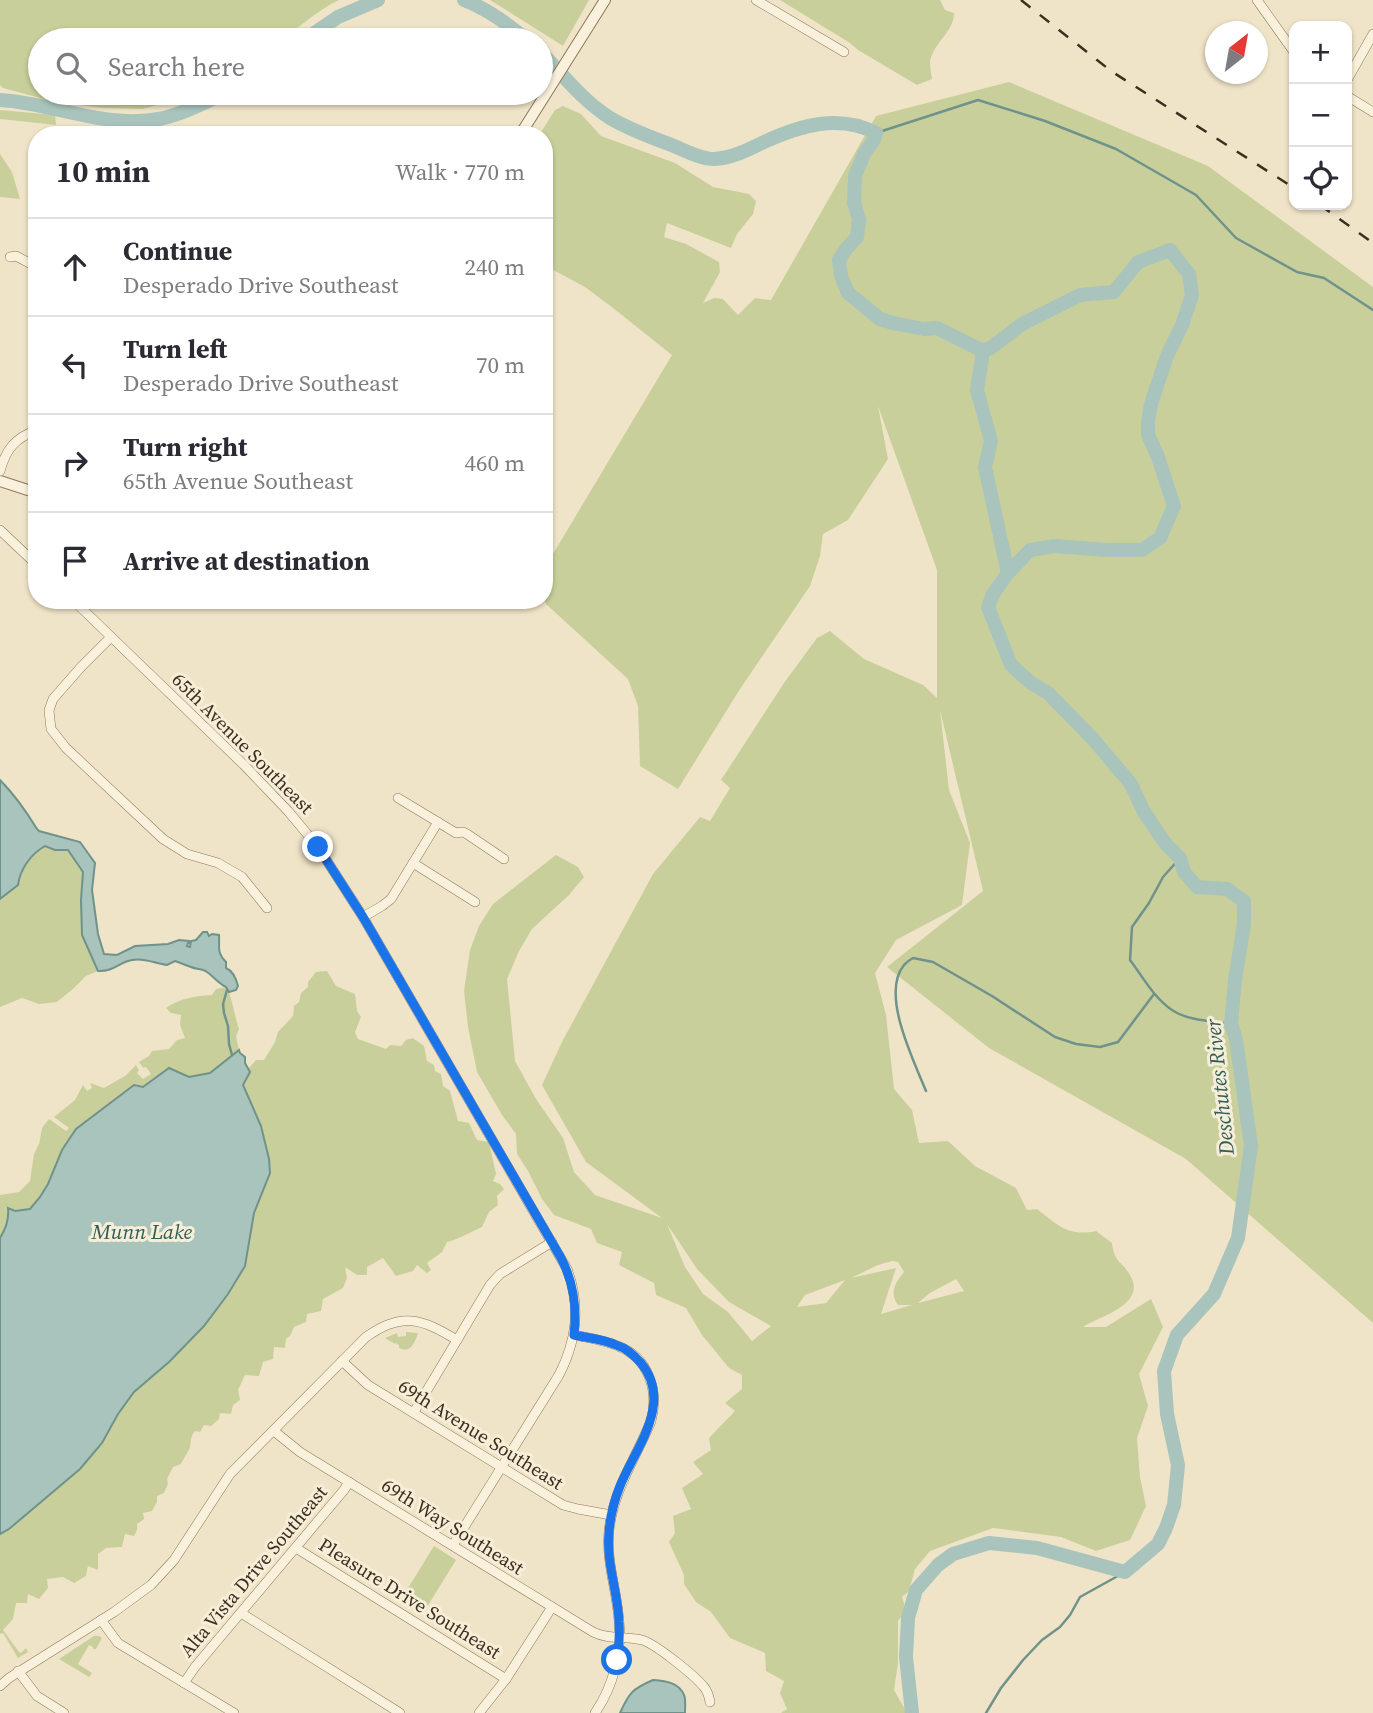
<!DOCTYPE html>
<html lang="en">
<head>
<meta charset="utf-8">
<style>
  :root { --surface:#fff; --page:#f7f7f7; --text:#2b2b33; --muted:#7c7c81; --line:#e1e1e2 }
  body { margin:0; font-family:"Source Serif 4",serif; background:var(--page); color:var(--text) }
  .controls { position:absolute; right:21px; top:21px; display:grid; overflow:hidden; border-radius:14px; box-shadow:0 2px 5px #0004 }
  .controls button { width:63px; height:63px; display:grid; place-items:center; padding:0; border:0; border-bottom:2px solid var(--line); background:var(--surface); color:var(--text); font:35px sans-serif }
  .compass { position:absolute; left:1205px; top:21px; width:63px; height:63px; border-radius:50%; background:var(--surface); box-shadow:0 2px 5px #0004; rotate:31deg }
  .stop { position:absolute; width:21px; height:21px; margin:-16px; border:5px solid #1a73e8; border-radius:50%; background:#fff }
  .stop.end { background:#1a73e8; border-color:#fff; box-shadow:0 2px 7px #0008 }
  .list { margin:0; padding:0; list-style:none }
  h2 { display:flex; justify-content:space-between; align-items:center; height:91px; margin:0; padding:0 28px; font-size:30px }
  h2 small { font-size:23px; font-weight:400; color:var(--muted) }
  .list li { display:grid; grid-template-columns:46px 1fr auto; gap:21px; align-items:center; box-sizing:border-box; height:98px; padding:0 28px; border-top:2px solid var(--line) }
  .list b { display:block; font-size:26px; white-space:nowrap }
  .list p { margin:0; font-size:23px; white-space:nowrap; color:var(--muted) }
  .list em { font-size:23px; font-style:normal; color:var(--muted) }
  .icon { flex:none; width:38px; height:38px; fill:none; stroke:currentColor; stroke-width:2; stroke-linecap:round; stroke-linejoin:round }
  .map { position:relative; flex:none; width:1373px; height:1713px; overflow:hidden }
  .search { position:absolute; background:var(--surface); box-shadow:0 2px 5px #0004; left:28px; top:28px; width:525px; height:77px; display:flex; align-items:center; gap:18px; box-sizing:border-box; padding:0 24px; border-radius:38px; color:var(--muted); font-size:26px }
  .panel { position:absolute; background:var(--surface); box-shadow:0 2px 5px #0004; left:28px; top:126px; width:525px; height:483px; border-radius:28px }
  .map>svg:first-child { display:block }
  .green { fill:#c9cf9b; fill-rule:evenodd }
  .water { fill:#a9c4bc; stroke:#6f938a; stroke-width:2 }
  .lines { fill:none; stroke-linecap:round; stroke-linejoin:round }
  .stream { stroke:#6f938a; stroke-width:2.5 }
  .river { stroke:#a9c4bc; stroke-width:14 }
  .minor-casing { stroke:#8d765c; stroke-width:10 }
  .tertiary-casing { stroke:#8d765c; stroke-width:12 }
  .minor { stroke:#faf1dc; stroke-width:9 }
  .tertiary { stroke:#faf1dc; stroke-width:10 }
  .rail { stroke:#3d2e20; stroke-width:2.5; stroke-dasharray:12 12; stroke-linecap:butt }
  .route { stroke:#1a73e8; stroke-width:9 }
  .labels { text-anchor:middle; stroke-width:6; stroke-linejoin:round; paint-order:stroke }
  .street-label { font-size:19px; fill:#3d2e20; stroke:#f7eed8 }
  .water-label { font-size:21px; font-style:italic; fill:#2f5d5a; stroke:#f7eed8 }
</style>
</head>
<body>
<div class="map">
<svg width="1373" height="1713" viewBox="0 0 1373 1713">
  <rect width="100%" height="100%" fill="#f0e4c8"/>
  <!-- green -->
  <g class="green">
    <path d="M0,0h339c-20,9 -39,27 -58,40h-241v53h160l-57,16 -41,-1 -51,-7 -48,-13 -3,-3z"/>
    <polygon points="490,0 589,0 563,46"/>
    <path d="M780,0h160l5,10 9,3c0,19 -21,30 -24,49 0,5 1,12 2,17l-15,6 -59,-35 -8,-7z"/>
    <path d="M1009,82l199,84 165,121v1036l-187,-164 -197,-111 -102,-81 96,-76 -43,-181 9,80 21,53 -8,62 -66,35 -21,33 11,42 8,74 18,21 7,33 29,-2 27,25 41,22 11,22 10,-1c21,16 31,28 59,22l16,12c3,22 11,18 19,34 15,28 -33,40 -48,50h23l45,-28 12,28 -24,47 9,32 -11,32 3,39 6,29 -16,34 -34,11 -35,-14 -68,-9 -63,23 -15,18 -6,22 -7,6 4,13 -8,11v42l-4,27 13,23h-126l6,-4 -7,-16 4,-12 -18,-10 -1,-18 -35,-15 -19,-26 -15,-10 -12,-18v-9l-15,-33 6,-9 -2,-17 18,-7 -9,-21 21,-14 -10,-12 18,-12 -2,-12 26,-27 -10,-8 17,-14v-14l-13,-7 -27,-33 -16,-27 -30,-13 -2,-12 -35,-18 3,-13 -25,-9 -6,-14 -37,-14 -12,-16 -14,-28 -11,-17 -1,-20 -14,-19 -25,-43 -9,-45 -4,-36 6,-41 9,-24 14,-22 63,-49 22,12 6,10 -15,18 -37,34 -13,22 -12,28 8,82 21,38 27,39 11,34 21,23 67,23 -76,-56 -44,-77 21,-45 90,-166 47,-57 10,4 20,-33 -9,-8 63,-97 33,-45 13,-7 34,28 59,26 14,13v-128l-59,-164 10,53 -40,61 -25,14 -3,22 -10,30 -70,103 -62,100 -38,-23 -2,-60 -10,-27 -81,-74 -3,-5v-31l128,-214 -59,-47 -28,-21 -41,-22v-130h-5l16,-25 8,-4 18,8 20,22 74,27 38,24 36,7 7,7 -3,13 -16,20 -6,14 -64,-25 -3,14 22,7 33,18 1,10 -17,31 11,-5 9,1 15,16 17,-17 16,2 105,-184zM667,1224l30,45 32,33 42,24 -19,15 -24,-29 -25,-18 -18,-27zM892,1261l6,1 6,10c-9,11 -15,21 -6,33h14l-31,9 15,-46 -45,10 27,-13zM956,1279l8,12 -46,12 12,-10zM845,1280l-19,23 -29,4 8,-12z"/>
    <polygon points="0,110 55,115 56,125 0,119"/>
    <polygon points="0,154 12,172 20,199 0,197"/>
    <path d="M45,846l10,4h13l15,22 -2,28 1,35 16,36 -12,5 -13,13 -16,13 -18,2 -17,-6 -22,9v-108l18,-14c2,-16 13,-31 27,-39z"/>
    <path d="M327,971l9,15 19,8 2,17 4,6 -6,15 3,7 28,10 4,-4 11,1 5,-6 7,-2 11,8 3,15 7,4 1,6 6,3 2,12 7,5 8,30 11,2 8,17 12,2 7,32 -3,7 7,3 4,5 -7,7 1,9 -9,7 -7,15c-12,5 -22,12 -35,15l-5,10 -15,11 4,7 -4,3 -10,-8 -4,6 -17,5 -13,-18 -16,9v8h-10l-12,-8 2,11 -4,10 -20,11 -2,12 -14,3 -1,8 -12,5 -4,9 -4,3 -1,9 -11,-1 -1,12 -10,3 -4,14 -14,-1 -7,15 2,10 -7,5 -2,9 -11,-1 -1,6 -8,7 -7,-1 -4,7 -5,-1c-6,7 -3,12 -6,19 -2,3 -6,10 -8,14l-8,3 -6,12 1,5 -4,9 -7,3v6l-5,9 -9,2 1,6 -7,5v6l-3,6 -9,-2 -3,13 -16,1 -8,6v16l-10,-4 -2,10 -12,7 -11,-6 -16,2 1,9 -9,11 -11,-5 -1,9h-11l-3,16 -10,11 16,22 2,1 5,-5 2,4 -10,6 -15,-25 -2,1 -1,-1v-99l9,-5 109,-115 16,-22 35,-30 35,-36 24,-32 17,-28 9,-53 16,-40 -1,-14 -8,-33 -18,-41 7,-13 -2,-3 8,-9h8l11,-18 3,-10 15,-16 1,-10 5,-4 2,-9 7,-6v-5l8,-10z"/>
    <path d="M226,987c7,12 8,28 13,42l-3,7 3,14 -29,23 -21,4 -20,-9 -26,19 -67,42 -14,21 -14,33 -8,14 -10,12 -15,2 -6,-3c0,12 -3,20 -9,30v-43l19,-3 11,-11 4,-27 5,-10 3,-16 7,-9 17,12 3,-3 -15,-11 21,-17 8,-15 4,6 5,-3 -2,-5 14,5 21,-12 11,-11 3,5 -2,3 6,6 8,-5 -5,-7 -3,1 -4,-6 10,-6 3,-5 17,-2 8,-9 8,-2 -5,-13 1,-10 -10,-2 -5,-5c14,-10 29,-12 46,-13l4,-6z"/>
    <path d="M406,1332l12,1c-3,9 -7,21 -19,15v-3l-3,-2 -1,1 -10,-6 12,-5 1,4 8,-1z"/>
    <polygon points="434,1546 456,1560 422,1615 400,1601"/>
    <polygon points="94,1636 99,1636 102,1638 96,1649 93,1649 93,1647 89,1645 78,1664 92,1673 89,1677 59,1659"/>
  </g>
  <!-- water -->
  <g class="water">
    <path d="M0,780c15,15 26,31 37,49l2,2 41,11 15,21 -3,27 6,44 6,20 13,1 18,-9 33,-2 11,-4 10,1 1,2h-2l-1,3 3,1 1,-6 5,-1 7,-8h4l2,4 3,-2 7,1c1,12 -3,17 7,27v6c7,3 10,10 12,18l-2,4 -7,2 -3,-5c-8,-4 -12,-10 -19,-15 -5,-4 -10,-2 -16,-5 -6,-2 -10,-4 -16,-6l-8,4c-11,-1 -23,-8 -35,-5 -13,2 -18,12 -34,11l-16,-36 -1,-35 2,-28 -15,-22h-13l-10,-4c-14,8 -25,23 -27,39l-18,14z"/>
    <path d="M239,1050l1,3 5,4v6l5,9 -7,13 18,41 8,33 1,14 -16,40 -9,53 -17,28 -24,32 -35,36 -35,30 -16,22 -16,29 -22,26 -71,60 -9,5v-296c6,-10 9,-18 8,-30l7,3 15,-2 10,-12 8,-13 14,-34 14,-21 58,-44 9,2 26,-19 20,9 21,-4z"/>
    <path d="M653,1680c12,1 26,2 31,15 2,4 1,13 1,18h-65c9,-20 12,-24 33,-33z"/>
  </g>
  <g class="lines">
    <!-- stream -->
    <g class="stream">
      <polyline points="876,133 978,100 1045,121 1116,149 1196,195 1236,238 1297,272 1324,278 1373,310"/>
      <path d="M1180,858l-17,19 -14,26 -17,24 -2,33c13,17 24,38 42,50 16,11 41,11 59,14"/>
      <polyline points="227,990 223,1004 224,1013 228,1026 229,1044 232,1055"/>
      <path d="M926,1091c-12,-30 -46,-97 -22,-126 1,-1 7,-6 9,-7l20,4 59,34 63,41 21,7 24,3 18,-5 36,-48"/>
      <polyline points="986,1713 1001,1688 1023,1660 1042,1640 1060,1627 1070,1615 1080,1597 1125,1572"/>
    </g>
    <!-- river -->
    <g class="river">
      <path d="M464,0c24,9 44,24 63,40"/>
      <polyline points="304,40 338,17 378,0"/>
      <path d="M541,52c22,23 42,49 69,66 20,12 43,20 64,28 12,5 27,13 40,13 18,-1 34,-9 50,-17 37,-17 75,-28 112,-9l-2,7 -10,14 -9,22 -1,27 5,16 -2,18 -11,12 -7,11 2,16 7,17 32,26 13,4 31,6 13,-1 46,23 9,-4 30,-23 58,-29 34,-3 24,-30 32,-12 19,24 3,21 -10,30 -15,31 -16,48 -3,18v13l10,22 16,49 -14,32 -18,12h-34l-54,-4 -24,4 -22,23 -15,21 -5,13 23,58 20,18 17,10 45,46 38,45 13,28 21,31 15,15 4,14 13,15 30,2 17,12v23l-9,56 -4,44 5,15 15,107 -13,92 -24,56 -37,41 -13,36 3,43 11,51 -4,40 -8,23 -8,16 -33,28 -88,-24 -48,-5 -36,11 -15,11 -22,25 -8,28 -2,39 6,56"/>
      <path d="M0,100c53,3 105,29 159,19 21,-4 46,-16 65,-26"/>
      <polyline points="983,351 977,390 991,441 985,467 1008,573"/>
    </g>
    <!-- minor casing -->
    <g class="minor-casing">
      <g id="minor">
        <polyline points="756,0 844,52"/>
        <polyline points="1257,0 1294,52"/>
        <polyline points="1347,80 1373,34"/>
        <polyline points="1347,96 1373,112"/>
        <polyline points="10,257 16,256 37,267"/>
        <path d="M0,471c6,-22 15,-33 37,-41"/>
        <polyline points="0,530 37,565"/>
        <path d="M73,600l171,165 44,46 30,36 45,70 204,352c14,37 10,71 -8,106l-106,170"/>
        <polyline points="111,637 81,667 53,699 49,710 51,729 66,748 163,839 187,854 218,863 242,877 267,908"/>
        <polyline points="398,798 456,833 463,832 467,834 504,859"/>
        <polyline points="413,863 475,902"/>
        <polyline points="363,917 382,906 391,899 438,822"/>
        <path d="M574,1335c15,3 30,5 44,11 31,12 41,45 33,75 -15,37 -38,69 -42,110 -3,31 8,60 10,90 3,32 -6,66 -24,92"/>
        <polyline points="342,1361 368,1385 563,1505 578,1509 611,1515"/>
        <polyline points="414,1412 490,1285 500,1274 552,1242"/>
        <path d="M274,1431l26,21 293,180c16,8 33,4 49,8 14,4 53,36 62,47 4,5 5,9 6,15"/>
        <polyline points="296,1548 506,1679"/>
        <polyline points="241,1613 400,1713"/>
        <polyline points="101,1620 118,1643 234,1713"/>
        <polyline points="18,1671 37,1696 64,1713"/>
        <polyline points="184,1683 195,1667 344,1490 349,1482"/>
        <path d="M0,1686l9,-8 105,-66 37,-27 23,-25 56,-86 136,-137c36,-26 56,-18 91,3"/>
        <polyline points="479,1713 506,1679 552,1607"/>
      </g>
    </g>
    <!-- tertiary casing -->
    <g class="tertiary-casing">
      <g id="tertiary">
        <polyline points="520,135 605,0"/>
        <polyline points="0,481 37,493"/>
      </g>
    </g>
    <!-- minor -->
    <use href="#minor" class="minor"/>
    <!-- tertiary -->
    <use href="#tertiary" class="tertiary"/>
    <!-- rail -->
    <g class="rail">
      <polyline points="1021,0 1111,71 1294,188"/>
      <polyline points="1320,205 1373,243"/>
    </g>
  </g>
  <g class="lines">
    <!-- route -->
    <path class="route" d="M318,847l45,70 198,341c13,25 16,49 13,77 14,3 29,4 42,10 10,3 18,10 25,18 33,40 -6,86 -21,123 -6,15 -10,31 -11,47 -3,30 9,59 10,89 1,13 0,25 -2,38"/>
  </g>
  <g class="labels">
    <!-- street labels -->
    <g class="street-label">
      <text transform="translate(243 743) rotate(45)" y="7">65th Avenue Southeast</text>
      <text transform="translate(481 1434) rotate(32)" y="7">69th Avenue Southeast</text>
      <text transform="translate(453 1526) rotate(32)" y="7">69th Way Southeast</text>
      <text transform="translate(253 1571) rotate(-50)" y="7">Alta Vista Drive Southeast</text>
      <text transform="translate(410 1598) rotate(32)" y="7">Pleasure Drive Southeast</text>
    </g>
    <!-- water labels -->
    <g class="water-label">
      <text transform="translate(1220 1087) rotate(-96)" y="7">Deschutes River</text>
      <text x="142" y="1239">Munn Lake</text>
    </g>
  </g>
</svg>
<div class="controls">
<button>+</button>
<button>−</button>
<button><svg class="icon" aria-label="locate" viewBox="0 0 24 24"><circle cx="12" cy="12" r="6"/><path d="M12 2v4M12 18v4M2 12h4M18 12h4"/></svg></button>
</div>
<svg class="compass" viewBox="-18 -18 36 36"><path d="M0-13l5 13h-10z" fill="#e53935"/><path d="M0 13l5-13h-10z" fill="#7c7c81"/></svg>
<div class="stop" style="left:617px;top:1660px"></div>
<div class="stop end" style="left:318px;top:847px"></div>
<div class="search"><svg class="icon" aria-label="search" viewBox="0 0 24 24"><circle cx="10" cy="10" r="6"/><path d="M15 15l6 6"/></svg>Search here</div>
<section class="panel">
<h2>10 min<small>Walk · 770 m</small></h2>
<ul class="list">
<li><svg class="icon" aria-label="ahead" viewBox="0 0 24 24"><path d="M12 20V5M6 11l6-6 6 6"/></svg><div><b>Continue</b><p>Desperado Drive Southeast</p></div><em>240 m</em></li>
<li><svg class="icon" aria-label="left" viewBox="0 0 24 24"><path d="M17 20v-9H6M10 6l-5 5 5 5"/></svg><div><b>Turn left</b><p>Desperado Drive Southeast</p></div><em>70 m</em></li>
<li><svg class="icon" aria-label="right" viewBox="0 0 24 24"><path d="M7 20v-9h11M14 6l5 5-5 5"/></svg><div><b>Turn right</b><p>65th Avenue Southeast</p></div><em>460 m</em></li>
<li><svg class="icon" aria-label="arrive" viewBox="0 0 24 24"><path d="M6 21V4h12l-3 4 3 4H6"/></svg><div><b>Arrive at destination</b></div></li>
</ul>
</section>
</div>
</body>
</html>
